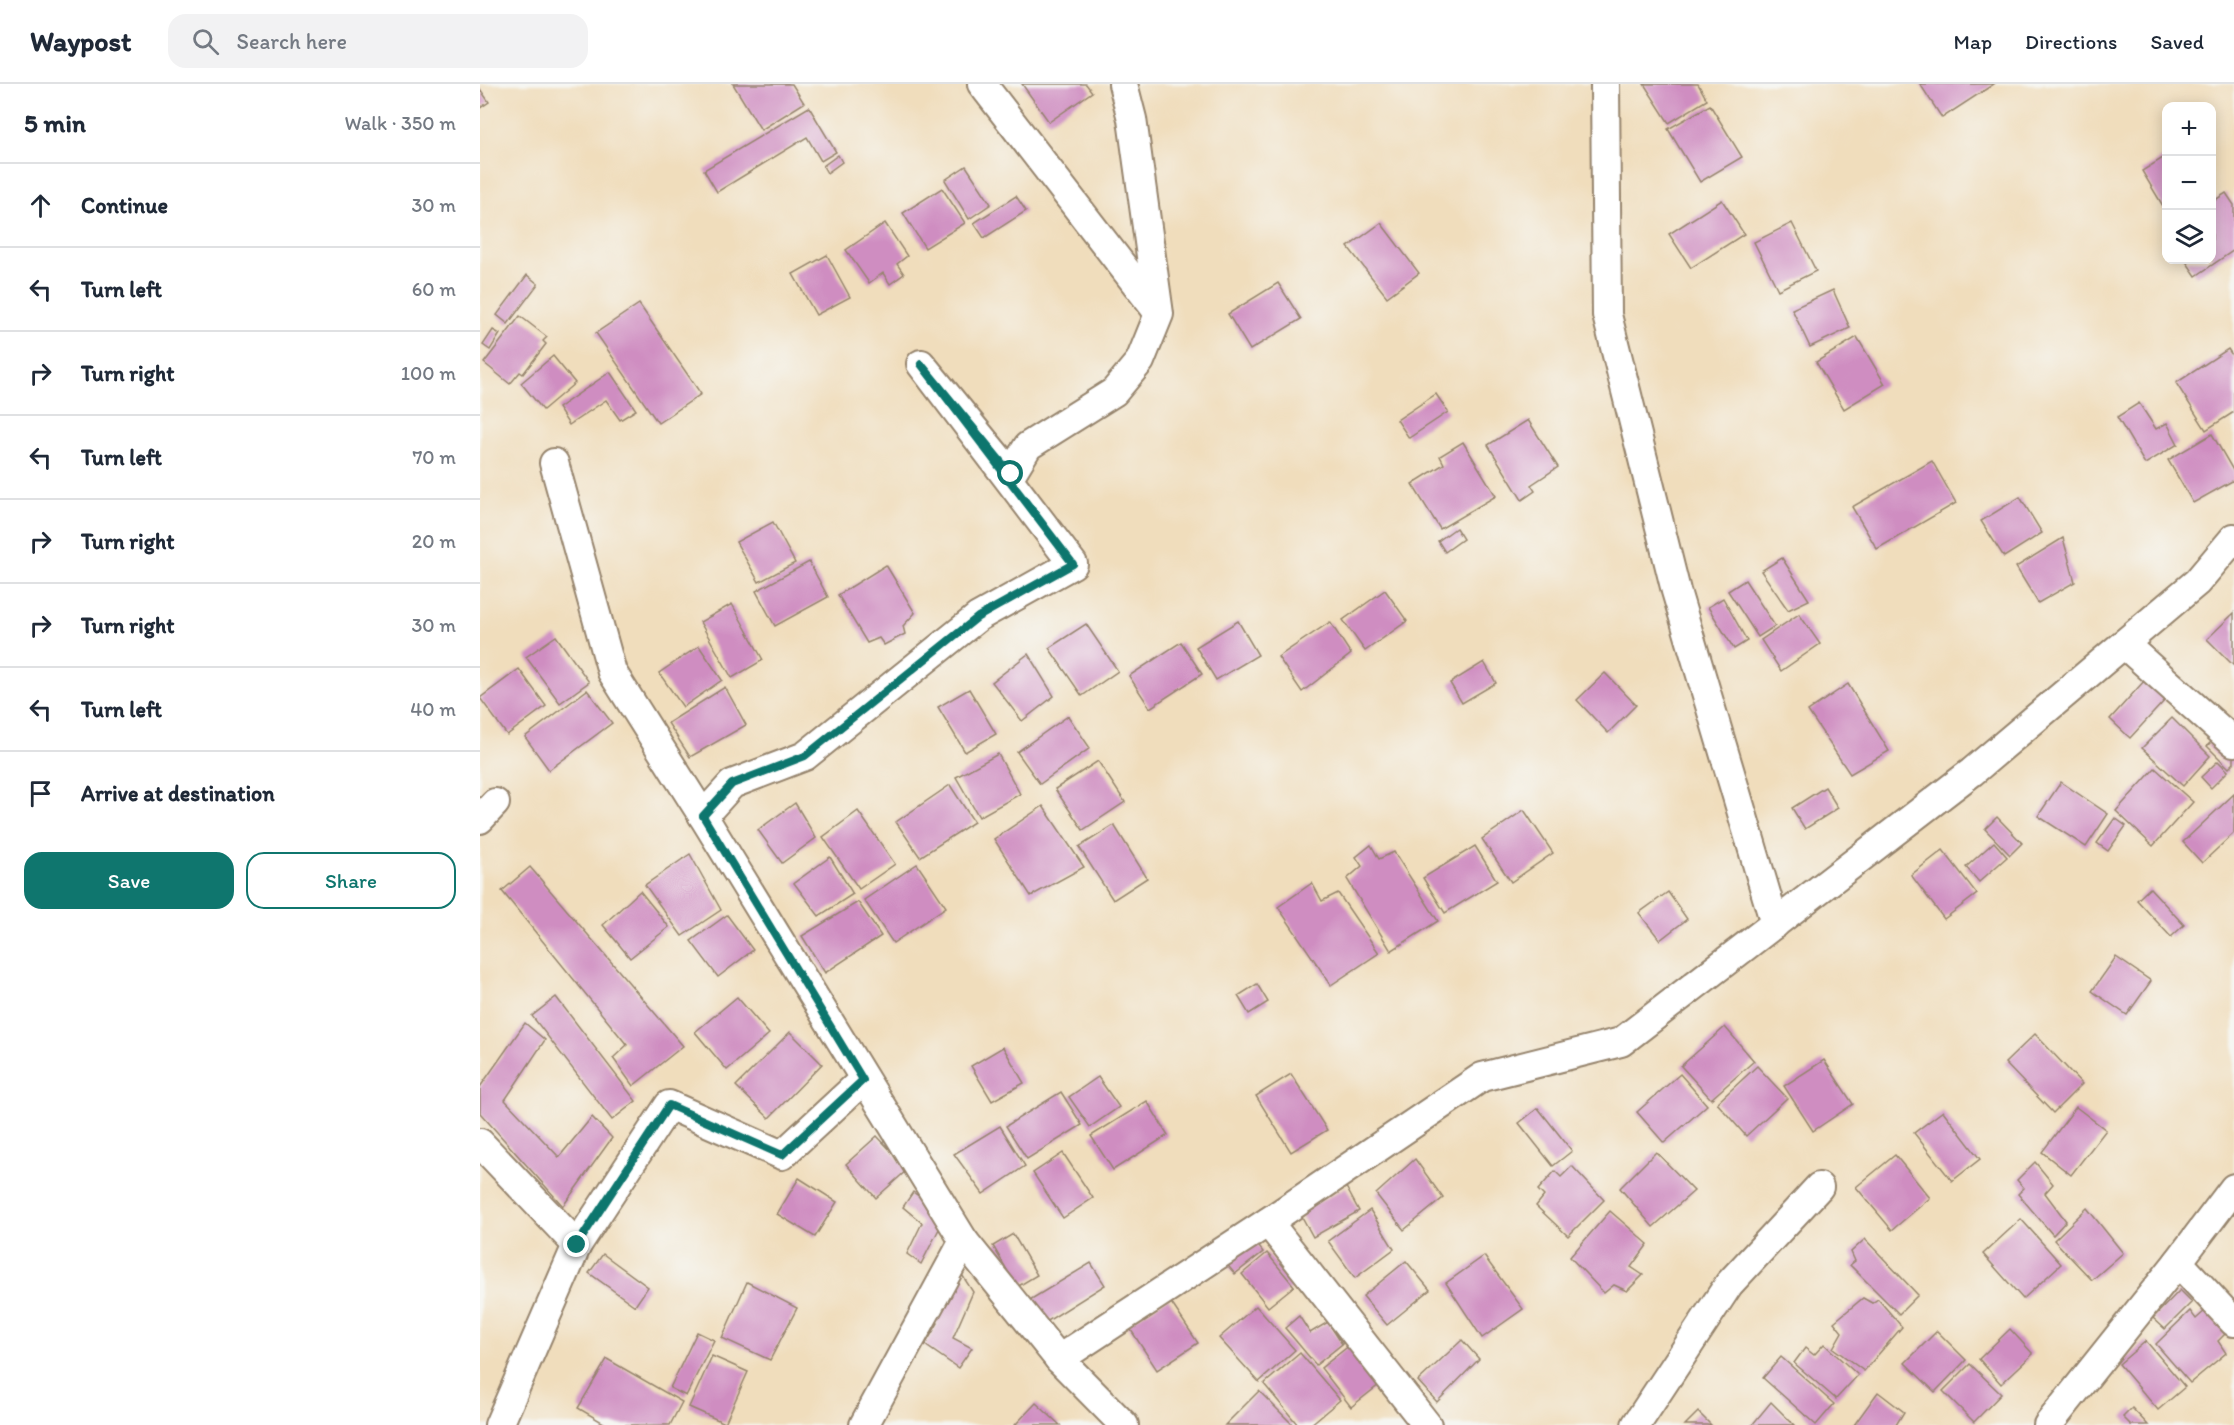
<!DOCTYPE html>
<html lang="en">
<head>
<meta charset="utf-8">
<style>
  :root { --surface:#fff; --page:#f2f2f3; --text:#1f2937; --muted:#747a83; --line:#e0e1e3; --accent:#0f766e }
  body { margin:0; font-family:Itim,sans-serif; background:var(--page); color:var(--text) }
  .controls { position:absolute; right:18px; top:18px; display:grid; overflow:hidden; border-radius:12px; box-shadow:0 3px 15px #0003 }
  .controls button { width:54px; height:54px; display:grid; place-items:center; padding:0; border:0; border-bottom:2px solid var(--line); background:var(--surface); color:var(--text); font:30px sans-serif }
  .stop { position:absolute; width:18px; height:18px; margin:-14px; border:4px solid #0f766e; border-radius:50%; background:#fff }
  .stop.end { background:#0f766e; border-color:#fff; box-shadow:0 2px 6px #0008 }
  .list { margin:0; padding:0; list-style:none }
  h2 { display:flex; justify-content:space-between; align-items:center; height:78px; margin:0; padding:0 24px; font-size:26px }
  h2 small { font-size:20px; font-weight:400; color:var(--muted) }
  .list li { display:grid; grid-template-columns:39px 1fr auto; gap:18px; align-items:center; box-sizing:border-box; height:84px; padding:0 24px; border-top:2px solid var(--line) }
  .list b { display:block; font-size:22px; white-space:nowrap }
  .list em { font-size:20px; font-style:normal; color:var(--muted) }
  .actions { display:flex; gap:12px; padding:18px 24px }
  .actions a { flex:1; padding:14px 0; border:2px solid var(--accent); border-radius:18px; text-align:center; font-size:21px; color:var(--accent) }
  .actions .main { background:var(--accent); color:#fff }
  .icon { flex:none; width:33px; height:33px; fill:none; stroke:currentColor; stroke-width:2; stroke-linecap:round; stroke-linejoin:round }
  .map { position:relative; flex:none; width:1754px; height:1341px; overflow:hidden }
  header { display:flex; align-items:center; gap:36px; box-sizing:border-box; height:84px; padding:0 30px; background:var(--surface); border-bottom:2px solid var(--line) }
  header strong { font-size:28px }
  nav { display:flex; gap:33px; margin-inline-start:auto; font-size:21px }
  .search { width:420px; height:54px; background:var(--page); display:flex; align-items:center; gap:15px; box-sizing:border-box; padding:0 21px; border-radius:18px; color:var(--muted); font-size:22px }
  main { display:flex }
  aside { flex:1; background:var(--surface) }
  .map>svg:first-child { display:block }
  .building { fill:#cf8dc1 }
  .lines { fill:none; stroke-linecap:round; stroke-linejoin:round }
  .street-casing { stroke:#96846d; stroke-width:32 }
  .street { stroke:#fff; stroke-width:28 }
  .route { stroke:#0f766e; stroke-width:8 }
</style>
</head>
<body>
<header>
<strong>Waypost</strong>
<div class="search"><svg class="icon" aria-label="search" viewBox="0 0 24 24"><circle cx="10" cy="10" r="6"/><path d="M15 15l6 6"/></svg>Search here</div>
<nav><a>Map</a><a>Directions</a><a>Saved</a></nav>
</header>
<main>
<aside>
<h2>5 min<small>Walk · 350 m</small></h2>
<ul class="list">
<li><svg class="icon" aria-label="ahead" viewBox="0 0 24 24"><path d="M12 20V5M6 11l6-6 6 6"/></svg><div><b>Continue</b></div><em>30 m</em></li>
<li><svg class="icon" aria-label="left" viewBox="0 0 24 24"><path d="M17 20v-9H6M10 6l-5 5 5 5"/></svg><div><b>Turn left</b></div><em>60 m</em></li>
<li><svg class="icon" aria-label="right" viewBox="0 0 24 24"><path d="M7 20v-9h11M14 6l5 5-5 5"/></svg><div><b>Turn right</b></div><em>100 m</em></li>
<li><svg class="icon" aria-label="left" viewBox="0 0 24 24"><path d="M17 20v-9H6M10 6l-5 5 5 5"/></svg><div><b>Turn left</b></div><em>70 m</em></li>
<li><svg class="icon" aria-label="right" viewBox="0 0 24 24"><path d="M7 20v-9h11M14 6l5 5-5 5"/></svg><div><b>Turn right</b></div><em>20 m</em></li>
<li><svg class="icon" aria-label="right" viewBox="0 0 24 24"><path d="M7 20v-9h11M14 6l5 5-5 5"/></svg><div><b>Turn right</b></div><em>30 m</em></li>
<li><svg class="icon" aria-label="left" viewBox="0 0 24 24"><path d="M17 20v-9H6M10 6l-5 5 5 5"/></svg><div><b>Turn left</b></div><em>40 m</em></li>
<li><svg class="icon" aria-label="arrive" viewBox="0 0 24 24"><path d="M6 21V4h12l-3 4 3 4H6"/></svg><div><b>Arrive at destination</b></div></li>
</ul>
<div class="actions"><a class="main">Save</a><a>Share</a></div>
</aside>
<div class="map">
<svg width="1754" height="1341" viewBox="0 0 1754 1341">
  <rect width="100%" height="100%" fill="#f6f6f2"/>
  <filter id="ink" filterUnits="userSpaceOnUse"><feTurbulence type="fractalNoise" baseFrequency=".0167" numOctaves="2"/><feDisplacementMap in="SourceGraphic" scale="12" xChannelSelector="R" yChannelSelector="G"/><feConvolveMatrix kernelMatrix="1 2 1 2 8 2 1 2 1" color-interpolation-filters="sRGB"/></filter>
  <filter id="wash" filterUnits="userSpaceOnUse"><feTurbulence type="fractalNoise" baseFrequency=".008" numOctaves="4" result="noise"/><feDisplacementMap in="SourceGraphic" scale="24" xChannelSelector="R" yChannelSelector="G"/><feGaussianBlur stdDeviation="1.35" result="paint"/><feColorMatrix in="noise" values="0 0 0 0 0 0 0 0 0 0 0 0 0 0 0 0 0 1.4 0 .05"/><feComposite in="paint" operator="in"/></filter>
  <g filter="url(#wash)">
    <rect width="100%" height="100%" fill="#f0ddbc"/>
    <g id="blocks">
      <!-- building -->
      <g class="building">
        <polygon points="253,0 312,0 324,19 281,46"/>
        <polygon points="542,0 606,0 612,8 569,38"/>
        <polygon points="1164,0 1218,0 1227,16 1189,39"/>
        <polygon points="1440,0 1514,0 1462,34"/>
        <polygon points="0,5 9,18 0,24"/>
        <polygon points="1230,21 1262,73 1220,98 1188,45"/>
        <polygon points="329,23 356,68 341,77 327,53 237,108 224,86"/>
        <polygon points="358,71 362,78 347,89 343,82"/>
        <polygon points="1686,72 1686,127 1662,87"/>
        <polygon points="486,82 511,120 489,135 465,96"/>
        <polygon points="462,104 485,139 445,164 423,129"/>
        <polygon points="1746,109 1754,121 1754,166 1716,192 1705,176 1732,176 1732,118"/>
        <polygon points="536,112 546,127 504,154 494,139"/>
        <polygon points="1242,116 1264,150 1211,184 1189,150"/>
        <polygon points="405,139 427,172 417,180 424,190 410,200 403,189 389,199 366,166"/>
        <polygon points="901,139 939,189 907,213 868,163"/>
        <polygon points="1312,139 1336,187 1298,206 1274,158"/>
        <polygon points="347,171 370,213 336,231 313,190"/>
        <polygon points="47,191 58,200 28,240 17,231"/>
        <polygon points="798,199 821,235 770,266 748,230"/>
        <polygon points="1353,206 1370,244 1330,263 1312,225"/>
        <polygon points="159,220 221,310 178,339 116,249"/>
        <polygon points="40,232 67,253 63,257 66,260 43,290 40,288 30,300 4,279"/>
        <polygon points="13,246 20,250 10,266 3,261"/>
        <polygon points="1377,253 1405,300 1364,325 1336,278"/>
        <polygon points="1748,265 1754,274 1754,328 1726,346 1696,299"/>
        <polygon points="73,272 95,299 63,326 41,299"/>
        <polygon points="130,288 156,326 140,336 126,316 89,341 78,324"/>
        <polygon points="956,310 968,328 929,354 917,336"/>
        <polygon points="1659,319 1676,345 1687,339 1698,360 1665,380 1637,333"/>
        <polygon points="1048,336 1078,383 1051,401 1055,407 1042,416 1008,361"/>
        <polygon points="1732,350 1754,388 1754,396 1713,419 1688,376"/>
        <polygon points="983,358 1016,412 960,445 932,400 964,380 960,372"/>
        <polygon points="1452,377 1476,419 1397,465 1372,423"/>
        <polygon points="1540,413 1562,449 1524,473 1501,437"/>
        <polygon points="293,438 315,479 279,498 256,458"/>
        <polygon points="976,444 983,455 965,468 958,457"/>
        <polygon points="1583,454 1595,498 1558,519 1536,483"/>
        <polygon points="1302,474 1329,516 1308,526 1281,487"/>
        <polygon points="329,478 348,513 295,542 276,507"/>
        <polygon points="406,481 435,529 423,542 425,550 404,561 399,554 387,559 358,511"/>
        <polygon points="1265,496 1295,542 1278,553 1248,507"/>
        <polygon points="905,506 927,537 885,567 863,536"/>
        <polygon points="1243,514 1267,557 1254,565 1228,523"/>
        <polygon points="252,520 283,576 252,594 220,538"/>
        <polygon points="1754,529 1754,582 1727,555"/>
        <polygon points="1319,530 1340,560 1301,587 1281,556"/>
        <polygon points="758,537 778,571 736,596 716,563"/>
        <polygon points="850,538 871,570 822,608 798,573"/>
        <polygon points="606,540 638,587 602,612 569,564"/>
        <polygon points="76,552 109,598 80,619 46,573"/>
        <polygon points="701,558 722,590 670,624 649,592"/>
        <polygon points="219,562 242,596 203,623 179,589"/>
        <polygon points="548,570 574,612 542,637 512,598"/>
        <polygon points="1004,578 1016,599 982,619 970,599"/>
        <polygon points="39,585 66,622 27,651 0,614"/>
        <polygon points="1125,589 1156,621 1128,649 1097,616"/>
        <polygon points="1665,596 1686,615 1650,654 1630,635"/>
        <polygon points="1368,600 1409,667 1370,690 1328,627"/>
        <polygon points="245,603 266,641 210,673 188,639"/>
        <polygon points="489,605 516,650 485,668 458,623"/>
        <polygon points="107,606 132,639 69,686 45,653"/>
        <polygon points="588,632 610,664 560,700 537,668"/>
        <polygon points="1692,634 1730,672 1703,702 1662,664"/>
        <polygon points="1736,653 1754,671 1754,679 1749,684 1727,662"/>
        <polygon points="518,670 540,710 499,733 476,693"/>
        <polygon points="618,677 645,718 603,746 575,705"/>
        <polygon points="1738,677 1748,687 1731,704 1721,693"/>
        <polygon points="1675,684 1713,718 1673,762 1636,727"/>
        <polygon points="1581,698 1628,730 1606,763 1558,732"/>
        <polygon points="470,701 494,738 440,773 416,738"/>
        <polygon points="1345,703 1358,724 1325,745 1312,724"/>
        <polygon points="1754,710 1754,749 1722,779 1703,758"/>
        <polygon points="315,719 336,754 302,779 278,746"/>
        <polygon points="563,722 604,783 551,812 514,755"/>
        <polygon points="1044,726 1073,769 1031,798 1002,755"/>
        <polygon points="378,727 415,780 379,805 343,753"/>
        <polygon points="1517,733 1542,759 1530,771 1505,745"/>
        <polygon points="1635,734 1646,742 1628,767 1617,759"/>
        <polygon points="634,741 667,794 633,816 599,763"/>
        <polygon points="1514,758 1527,773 1499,798 1486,783"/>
        <polygon points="891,761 899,775 914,768 958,837 911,867 867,795 882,782 876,773"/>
        <polygon points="995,762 1017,797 965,829 943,794"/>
        <polygon points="1463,766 1497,810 1464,835 1431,791"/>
        <polygon points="210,770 241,826 202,852 165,801"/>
        <polygon points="350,773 373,810 339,832 314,799"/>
        <polygon points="437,780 466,823 413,859 384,816"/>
        <polygon points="50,783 203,962 153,1002 133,974 147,961 22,807"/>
        <polygon points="832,799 842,817 858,809 899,869 851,901 798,823"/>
        <polygon points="1670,804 1704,841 1691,853 1657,816"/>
        <polygon points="160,807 189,843 150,874 123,841"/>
        <polygon points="1188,808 1207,835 1180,856 1159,829"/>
        <polygon points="378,818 401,852 345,889 322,852"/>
        <polygon points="247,831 273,866 238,893 211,857"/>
        <polygon points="1636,873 1671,897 1647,931 1612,907"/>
        <polygon points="777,900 788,918 769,930 758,912"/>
        <polygon points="76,913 156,1017 132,1036 52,932"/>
        <polygon points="257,913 289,950 247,986 215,948"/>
        <polygon points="45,939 65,956 25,1016 79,1073 112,1033 132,1054 83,1122 0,1029 0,1003"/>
        <polygon points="1245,943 1274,977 1231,1015 1201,982"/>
        <polygon points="310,948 342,980 289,1034 256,1002"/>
        <polygon points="1555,950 1602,1000 1573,1029 1525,979"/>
        <polygon points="523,963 544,999 512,1017 491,982"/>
        <polygon points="1344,976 1373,1020 1333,1047 1304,1002"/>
        <polygon points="1277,982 1307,1014 1266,1052 1237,1019"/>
        <polygon points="811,990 847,1046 811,1068 776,1012"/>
        <polygon points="1200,990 1227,1021 1184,1059 1157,1028"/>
        <polygon points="618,993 639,1023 610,1043 589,1013"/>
        <polygon points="581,1008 602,1041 547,1075 526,1042"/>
        <polygon points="667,1017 688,1051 633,1086 611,1052"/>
        <polygon points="1596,1023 1626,1046 1591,1091 1562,1068"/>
        <polygon points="1058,1024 1092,1067 1073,1082 1039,1039"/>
        <polygon points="1463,1027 1500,1075 1472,1097 1434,1049"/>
        <polygon points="520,1042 545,1082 503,1110 474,1070"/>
        <polygon points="397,1052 428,1085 396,1114 366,1080"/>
        <polygon points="1176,1068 1214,1107 1173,1143 1140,1104"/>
        <polygon points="583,1069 613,1114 583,1134 553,1089"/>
        <polygon points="1415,1071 1450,1114 1412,1146 1376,1103"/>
        <polygon points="935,1075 963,1114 924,1146 896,1110"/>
        <polygon points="1555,1078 1573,1100 1565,1109 1586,1137 1573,1151 1538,1110 1544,1104 1537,1096"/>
        <polygon points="1092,1082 1124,1116 1088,1152 1056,1122 1064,1112 1058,1106 1075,1087 1081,1093"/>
        <polygon points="319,1094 357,1118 335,1153 297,1130"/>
        <polygon points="866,1103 879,1127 833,1153 820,1129"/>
        <polygon points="433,1108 453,1123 459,1145 441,1180 427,1170 442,1139 423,1123"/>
        <polygon points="1607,1124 1643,1169 1612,1196 1574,1156"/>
        <polygon points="890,1126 914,1165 875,1194 848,1157"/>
        <polygon points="1130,1127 1168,1160 1151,1183 1163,1191 1147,1207 1134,1201 1124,1209 1090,1173"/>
        <polygon points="1541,1135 1581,1180 1543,1215 1503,1170"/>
        <polygon points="533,1150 557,1191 537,1203 513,1162"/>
        <polygon points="773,1155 783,1168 755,1190 744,1177"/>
        <polygon points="1385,1155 1438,1211 1419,1230 1370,1181 1375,1177 1371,1168"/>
        <polygon points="787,1169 814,1202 788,1223 762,1190"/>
        <polygon points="123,1170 168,1203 155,1222 109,1189"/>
        <polygon points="1004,1172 1043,1225 1002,1254 966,1199"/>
        <polygon points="926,1177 950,1206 907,1241 883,1212"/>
        <polygon points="611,1179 625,1201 563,1240 548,1217"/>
        <polygon points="479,1186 493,1208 473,1254 492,1264 478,1284 445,1261 458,1239 447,1233"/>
        <polygon points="267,1198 317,1224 290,1276 242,1254"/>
        <polygon points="1700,1206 1712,1218 1685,1245 1673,1234"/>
        <polygon points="688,1214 718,1259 677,1286 647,1240"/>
        <polygon points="1383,1214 1392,1219 1398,1215 1422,1243 1384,1287 1353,1264 1362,1248 1354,1238"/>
        <polygon points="776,1222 815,1266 779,1298 739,1254"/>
        <polygon points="1726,1226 1747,1248 1738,1257 1746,1269 1710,1299 1676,1260 1710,1227 1716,1235"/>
        <polygon points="819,1232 830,1249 848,1238 862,1260 836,1281 805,1244"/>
        <polygon points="1530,1245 1553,1270 1521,1300 1499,1275"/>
        <polygon points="1457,1247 1486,1276 1455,1308 1425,1279"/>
        <polygon points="217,1248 234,1256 206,1312 190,1304"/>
        <polygon points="982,1256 999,1275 957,1318 938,1297"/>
        <polygon points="1666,1257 1705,1303 1678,1326 1639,1280"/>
        <polygon points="1344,1260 1378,1291 1356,1315 1314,1279 1325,1264 1334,1271"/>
        <polygon points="870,1261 900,1300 871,1323 841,1284"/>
        <polygon points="820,1269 860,1316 830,1341 818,1341 784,1300"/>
        <polygon points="232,1272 268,1288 245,1339 209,1323"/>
        <polygon points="1301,1273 1354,1320 1336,1341 1283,1294"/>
        <polygon points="127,1275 202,1318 190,1341 127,1341 98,1324"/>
        <polygon points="1490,1280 1521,1310 1494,1338 1463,1307"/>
        <polygon points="779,1307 813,1341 745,1341"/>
        <polygon points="1398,1308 1424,1328 1416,1341 1374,1341"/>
        <polygon points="1291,1318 1314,1341 1272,1341"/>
        <polygon points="556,1319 580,1341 535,1341"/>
        <polygon points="1652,1324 1668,1341 1651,1341 1643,1333"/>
        <polygon points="1218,1328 1231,1341 1205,1341"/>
      </g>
    </g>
  </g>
  <g filter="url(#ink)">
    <use href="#blocks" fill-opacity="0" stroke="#96846d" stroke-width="1.5"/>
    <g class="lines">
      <!-- street casing -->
      <g class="street-casing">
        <g id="street">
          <polyline points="502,0 678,228"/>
          <polyline points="1125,0 1127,231 1196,507 1295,840"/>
          <polyline points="74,379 132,588 223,732 484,1157 579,1275 644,1341"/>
          <polyline points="1644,560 1754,658"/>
          <polyline points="223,732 252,700 325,672 498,533 593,480 441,280 531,390 548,362 634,308 660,277 679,230 652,35 643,0"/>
          <polyline points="0,735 15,719"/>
          <polyline points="0,1059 97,1161"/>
          <polyline points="788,1138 947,1341"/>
          <polyline points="1698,1178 1754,1238"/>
          <polyline points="579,1275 788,1138 1002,993 1141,958 1492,688 1717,498 1754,454"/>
          <polyline points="19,1341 97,1161 189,1021 302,1071 383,996"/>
          <polyline points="384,1341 484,1157"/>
          <polyline points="1156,1341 1249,1200 1339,1103"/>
          <polyline points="1568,1341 1698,1178 1754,1104"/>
        </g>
      </g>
      <!-- street -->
      <use href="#street" class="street"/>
    </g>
  </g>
  <g class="lines" filter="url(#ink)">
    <!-- route -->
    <polyline class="route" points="97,1161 189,1021 302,1071 383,996 223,732 252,700 325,672 498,533 593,480 441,280 531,390"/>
  </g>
</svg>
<div class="controls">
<button>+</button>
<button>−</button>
<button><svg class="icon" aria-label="layers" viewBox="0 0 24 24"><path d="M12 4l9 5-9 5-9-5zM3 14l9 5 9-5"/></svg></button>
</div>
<div class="stop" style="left:531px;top:390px"></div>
<div class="stop end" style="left:97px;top:1161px"></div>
</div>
</main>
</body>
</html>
